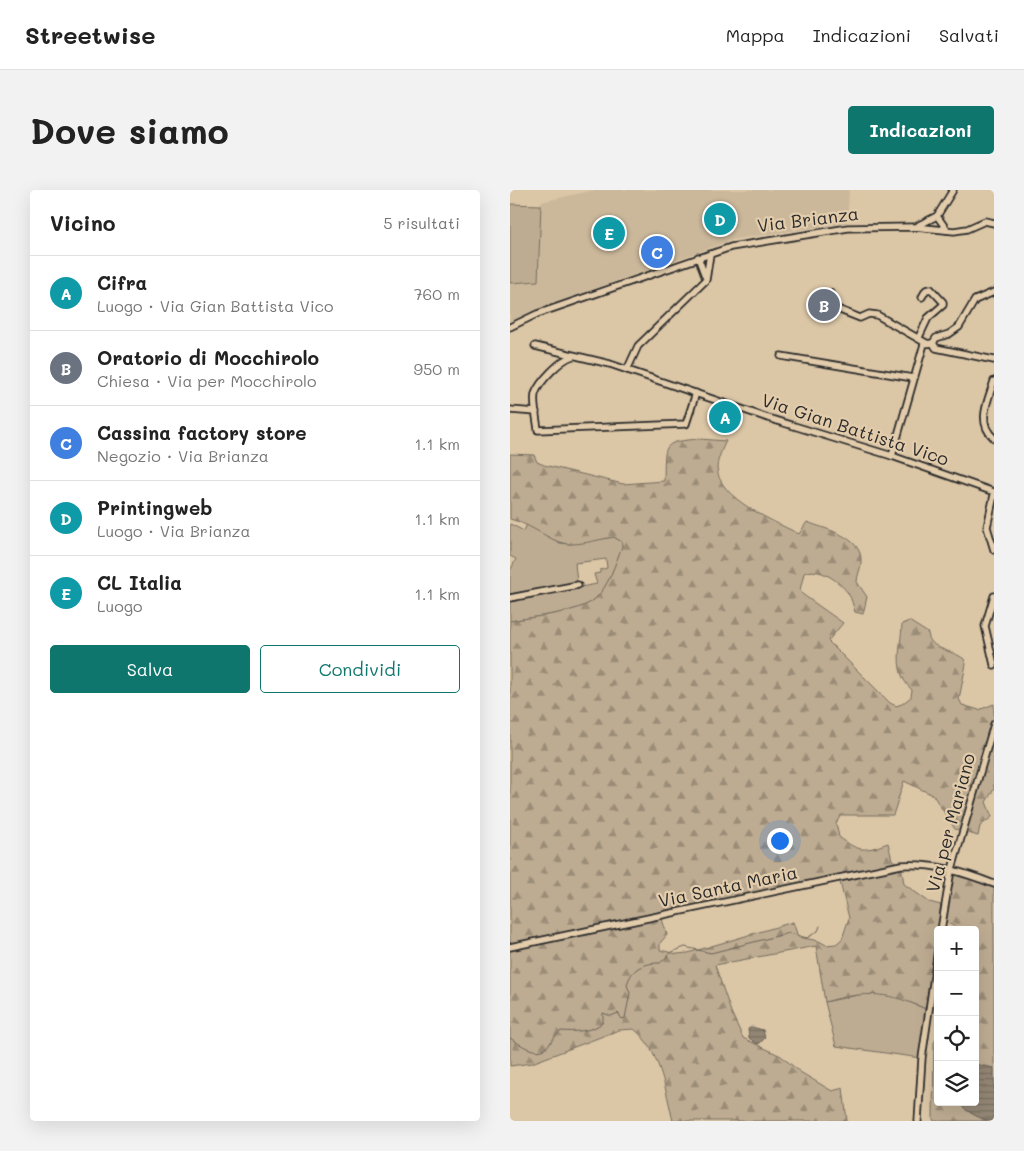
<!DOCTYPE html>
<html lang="it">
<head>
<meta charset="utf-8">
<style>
  :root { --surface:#fff; --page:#f2f2f2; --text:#222; --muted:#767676; --line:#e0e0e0; --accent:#0f766e }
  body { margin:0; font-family:Mali,sans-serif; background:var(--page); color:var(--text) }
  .controls { position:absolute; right:15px; bottom:15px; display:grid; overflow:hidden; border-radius:5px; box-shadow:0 5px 20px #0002 }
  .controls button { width:45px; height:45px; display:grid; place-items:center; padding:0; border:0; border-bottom:1px solid var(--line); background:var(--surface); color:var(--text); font:25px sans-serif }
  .you { position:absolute; left:269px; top:650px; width:18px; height:18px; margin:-12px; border:4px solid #fff; border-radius:50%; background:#1a73e8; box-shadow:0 0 0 8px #1a73e833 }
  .badge { display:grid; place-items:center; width:32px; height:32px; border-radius:50%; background:var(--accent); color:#fff; font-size:16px; font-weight:700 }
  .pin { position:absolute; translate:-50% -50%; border:2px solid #fff; box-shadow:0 1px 5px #0006 }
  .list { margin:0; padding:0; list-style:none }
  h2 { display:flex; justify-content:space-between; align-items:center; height:65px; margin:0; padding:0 20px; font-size:21px }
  h2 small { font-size:16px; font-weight:400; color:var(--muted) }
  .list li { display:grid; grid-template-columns:32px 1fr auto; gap:15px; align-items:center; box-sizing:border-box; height:75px; padding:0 20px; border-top:1px solid var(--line) }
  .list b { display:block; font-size:19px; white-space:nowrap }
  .list p { margin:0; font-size:16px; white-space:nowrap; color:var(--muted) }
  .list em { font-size:16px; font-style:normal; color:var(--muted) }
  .actions { display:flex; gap:10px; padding:15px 20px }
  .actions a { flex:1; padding:11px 0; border:1px solid var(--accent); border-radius:5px; text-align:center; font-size:18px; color:var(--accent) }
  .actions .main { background:var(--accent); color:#fff }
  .icon { flex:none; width:28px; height:28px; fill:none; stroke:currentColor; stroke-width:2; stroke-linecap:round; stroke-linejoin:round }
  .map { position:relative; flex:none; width:484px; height:931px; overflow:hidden; border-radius:5px }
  header { display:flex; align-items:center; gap:30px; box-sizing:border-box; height:70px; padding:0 25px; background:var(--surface); border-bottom:1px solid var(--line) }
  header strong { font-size:24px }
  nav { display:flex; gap:28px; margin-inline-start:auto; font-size:18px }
  .intro { display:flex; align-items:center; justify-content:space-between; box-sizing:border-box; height:120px; padding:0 30px }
  h1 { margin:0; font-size:35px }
  .button { padding:12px 22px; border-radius:5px; background:var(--accent); color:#fff; font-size:18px; font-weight:700 }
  main { display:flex; gap:30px; padding:0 30px }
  aside { flex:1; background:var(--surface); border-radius:5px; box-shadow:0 5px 20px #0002 }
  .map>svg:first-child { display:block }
  .built { fill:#cbb89b }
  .green { fill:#beac92; stroke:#746c5e }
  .forest { fill:url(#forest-firs); stroke:#746c5e; fill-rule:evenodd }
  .water { fill:url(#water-rules); stroke:#696257 }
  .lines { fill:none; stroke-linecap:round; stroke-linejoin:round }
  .stream { stroke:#696257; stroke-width:1 }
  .minor-casing { stroke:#2b2b2b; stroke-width:9 }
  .minor { stroke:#e2ccab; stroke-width:5.5 }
  .labels { text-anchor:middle; stroke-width:4.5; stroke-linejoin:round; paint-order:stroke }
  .street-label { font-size:18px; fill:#2b2b2b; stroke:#e2ccab }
</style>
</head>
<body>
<header>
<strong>Streetwise</strong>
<nav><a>Mappa</a><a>Indicazioni</a><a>Salvati</a></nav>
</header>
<div class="intro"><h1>Dove siamo</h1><a class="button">Indicazioni</a></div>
<main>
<aside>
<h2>Vicino<small>5 risultati</small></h2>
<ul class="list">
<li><span class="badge" style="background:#0f9aa8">A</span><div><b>Cifra</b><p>Luogo · Via Gian Battista Vico</p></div><em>760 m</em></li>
<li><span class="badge" style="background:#6b7280">B</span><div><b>Oratorio di Mocchirolo</b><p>Chiesa · Via per Mocchirolo</p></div><em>950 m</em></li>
<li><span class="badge" style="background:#3f7fe0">C</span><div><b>Cassina factory store</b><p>Negozio · Via Brianza</p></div><em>1.1 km</em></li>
<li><span class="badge" style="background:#0f9aa8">D</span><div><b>Printingweb</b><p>Luogo · Via Brianza</p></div><em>1.1 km</em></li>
<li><span class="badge" style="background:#0f9aa8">E</span><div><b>CL Italia</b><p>Luogo</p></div><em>1.1 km</em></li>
</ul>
<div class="actions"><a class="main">Salva</a><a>Condividi</a></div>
</aside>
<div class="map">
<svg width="484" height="931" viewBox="0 0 484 931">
  <defs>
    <pattern id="forest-firs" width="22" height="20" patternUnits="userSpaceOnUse" patternTransform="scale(1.25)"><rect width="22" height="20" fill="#beac92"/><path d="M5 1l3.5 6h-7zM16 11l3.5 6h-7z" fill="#9b8c77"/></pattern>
    <pattern id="water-rules" width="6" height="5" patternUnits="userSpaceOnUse" patternTransform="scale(1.25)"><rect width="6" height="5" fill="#938674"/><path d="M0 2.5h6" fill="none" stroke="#786e5f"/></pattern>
  </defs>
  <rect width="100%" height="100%" fill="#dbc6a6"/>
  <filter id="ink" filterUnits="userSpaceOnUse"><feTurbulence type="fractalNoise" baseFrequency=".02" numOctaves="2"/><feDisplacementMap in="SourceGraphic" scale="10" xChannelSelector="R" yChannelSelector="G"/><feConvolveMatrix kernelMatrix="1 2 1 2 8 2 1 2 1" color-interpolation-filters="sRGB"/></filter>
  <g filter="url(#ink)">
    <!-- built -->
    <polygon class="built" points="85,0 339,0 337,33 225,49 67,105 0,135 0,93 28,91 31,12"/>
    <!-- green -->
    <g class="green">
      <polygon points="0,14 31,15 28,91 0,93"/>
      <path d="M0,334l14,7 3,-7 33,19 9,1 45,-7 8,5v5c-7,17 -13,39 -27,52 -15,14 -64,18 -85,22v-21l87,-16 -3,-10 6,-1v-3l7,-2 -1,-9 -31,4 2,20 -67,11v-23l6,-12 -6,-3z"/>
      <polygon points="358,803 382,805 418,820 411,868 326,856 315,812"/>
    </g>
    <!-- forest -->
    <g class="forest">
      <path d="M190,249l26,2c-4,8 -8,17 -9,26 0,32 59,55 82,67l8,-12c17,7 56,14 54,40 0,7 -4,13 -4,20l10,15 -4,17 -8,-2c-2,-6 -3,-13 -7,-19 -9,-12 -29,-27 -44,-20l-4,17 2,4 41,29 -15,18 62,62 6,3 6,-2 9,-7 1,-7c-20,-19 -11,-41 -10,-66l7,-3 19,12c1,17 25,17 36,26l2,5 -7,35 3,6 17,5 15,-6v85l-8,13 6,15 -12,9 -2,10 -23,-7 -22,-34 -29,-14 -11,34h-52l-5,8 3,14c20,15 25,15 49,6l4,17 9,5 3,19 25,18 12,3 -13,105c-38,-18 -63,-20 -103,-8l-9,-56 -101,19 16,47 12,26 38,18 19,16 32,19 11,-3 4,33h-174c-7,-30 -14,-73 -39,-92l-15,1 -87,33 -22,3v-445c21,-4 70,-8 85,-22 14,-13 20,-35 27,-52v-5l-8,-5c-16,2 -40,11 -55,5 -17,-7 -30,-18 -49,-23v-65l24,1 3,7 7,3 79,19 41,-3c1,-38 -3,-39 36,-42zM329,688l10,40 -7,21 -6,5 -10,1 -7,-4 -21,-4 -5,-15 -105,31 -11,1 -17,-4v-7l7,-8 -6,-19z"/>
      <polygon points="449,685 484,696 484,931 424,931 423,929 424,853 428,845 428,912 465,912 465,740 450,740 433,730 442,686"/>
    </g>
    <!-- water -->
    <g class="water">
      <polygon points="242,837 253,840 255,848 250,853 247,854 239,848 238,839"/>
      <path d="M465,874l19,4v53c-11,0 -29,-9 -35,-19h16z"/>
    </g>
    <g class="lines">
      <!-- stream -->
      <path class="stream" d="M0,848c8,5 24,17 34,11 6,-4 10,-13 17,-18 13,1 32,1 42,-9v-9l8,3 7,-3 4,6 3,-1 5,-25 -3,-8c4,-17 17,-22 33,-22l12,-11 13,-5 26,6 78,-20 18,5 11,-7 2,-5"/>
      <!-- minor casing -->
      <g class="minor-casing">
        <g id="minor">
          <polyline points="427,26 437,40"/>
          <polyline points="409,35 427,26 443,0"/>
          <polyline points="188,67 195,86"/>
          <polyline points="320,103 325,118 350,128 359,124 367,125 416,153"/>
          <polyline points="0,137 27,124 221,57 338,38 405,37 444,41 457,39 475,31 484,33"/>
          <polyline points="409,147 418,128 433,115 433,112 421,99 416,100 412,107"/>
          <polyline points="423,153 426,148 439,144 449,137 465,110 484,102"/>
          <polyline points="423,153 426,158 484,170"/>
          <polyline points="25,156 100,174 258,228 382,266 484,302"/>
          <path d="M63,166c-12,3 -34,26 -38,38 -2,10 2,26 3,36l148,-6 10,-31"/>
          <polyline points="271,166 403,188"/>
          <polyline points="117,180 128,156 196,90 200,64"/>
          <path d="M484,191c-6,20 -18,42 0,57"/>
          <polyline points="0,220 26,222"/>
          <polyline points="382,266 414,154 423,153"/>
          <polyline points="484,305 477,337 484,360"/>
          <polyline points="484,406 475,436 484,475"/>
          <polyline points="0,408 68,395"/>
          <polyline points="431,740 440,686 484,534"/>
          <path d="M0,757l391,-82c33,-2 62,7 93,19"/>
          <polyline points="408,931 412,868 428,759"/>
        </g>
      </g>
      <!-- minor -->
      <use href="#minor" class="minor"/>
    </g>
  </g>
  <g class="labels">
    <!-- street labels -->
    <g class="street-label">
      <text transform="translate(298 30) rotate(-7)" y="6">Via Brianza</text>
      <text transform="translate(345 240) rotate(18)" y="6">Via Gian Battista Vico</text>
      <text transform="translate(441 633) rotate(-75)" y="6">Via per Mariano</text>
      <text transform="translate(218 697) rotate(-12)" y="6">Via Santa Maria</text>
    </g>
  </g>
</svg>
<div class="controls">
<button>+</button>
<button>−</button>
<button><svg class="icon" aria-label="locate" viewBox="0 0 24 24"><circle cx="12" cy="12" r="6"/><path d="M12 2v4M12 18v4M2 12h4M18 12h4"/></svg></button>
<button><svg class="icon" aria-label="layers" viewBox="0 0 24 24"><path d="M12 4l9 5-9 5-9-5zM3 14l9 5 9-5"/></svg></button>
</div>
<div class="you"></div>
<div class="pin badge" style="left:215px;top:227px;background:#0f9aa8">A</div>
<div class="pin badge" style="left:314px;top:115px;background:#6b7280">B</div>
<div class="pin badge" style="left:147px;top:62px;background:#3f7fe0">C</div>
<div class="pin badge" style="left:210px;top:29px;background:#0f9aa8">D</div>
<div class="pin badge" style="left:99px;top:43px;background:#0f9aa8">E</div>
</div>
</main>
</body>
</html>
